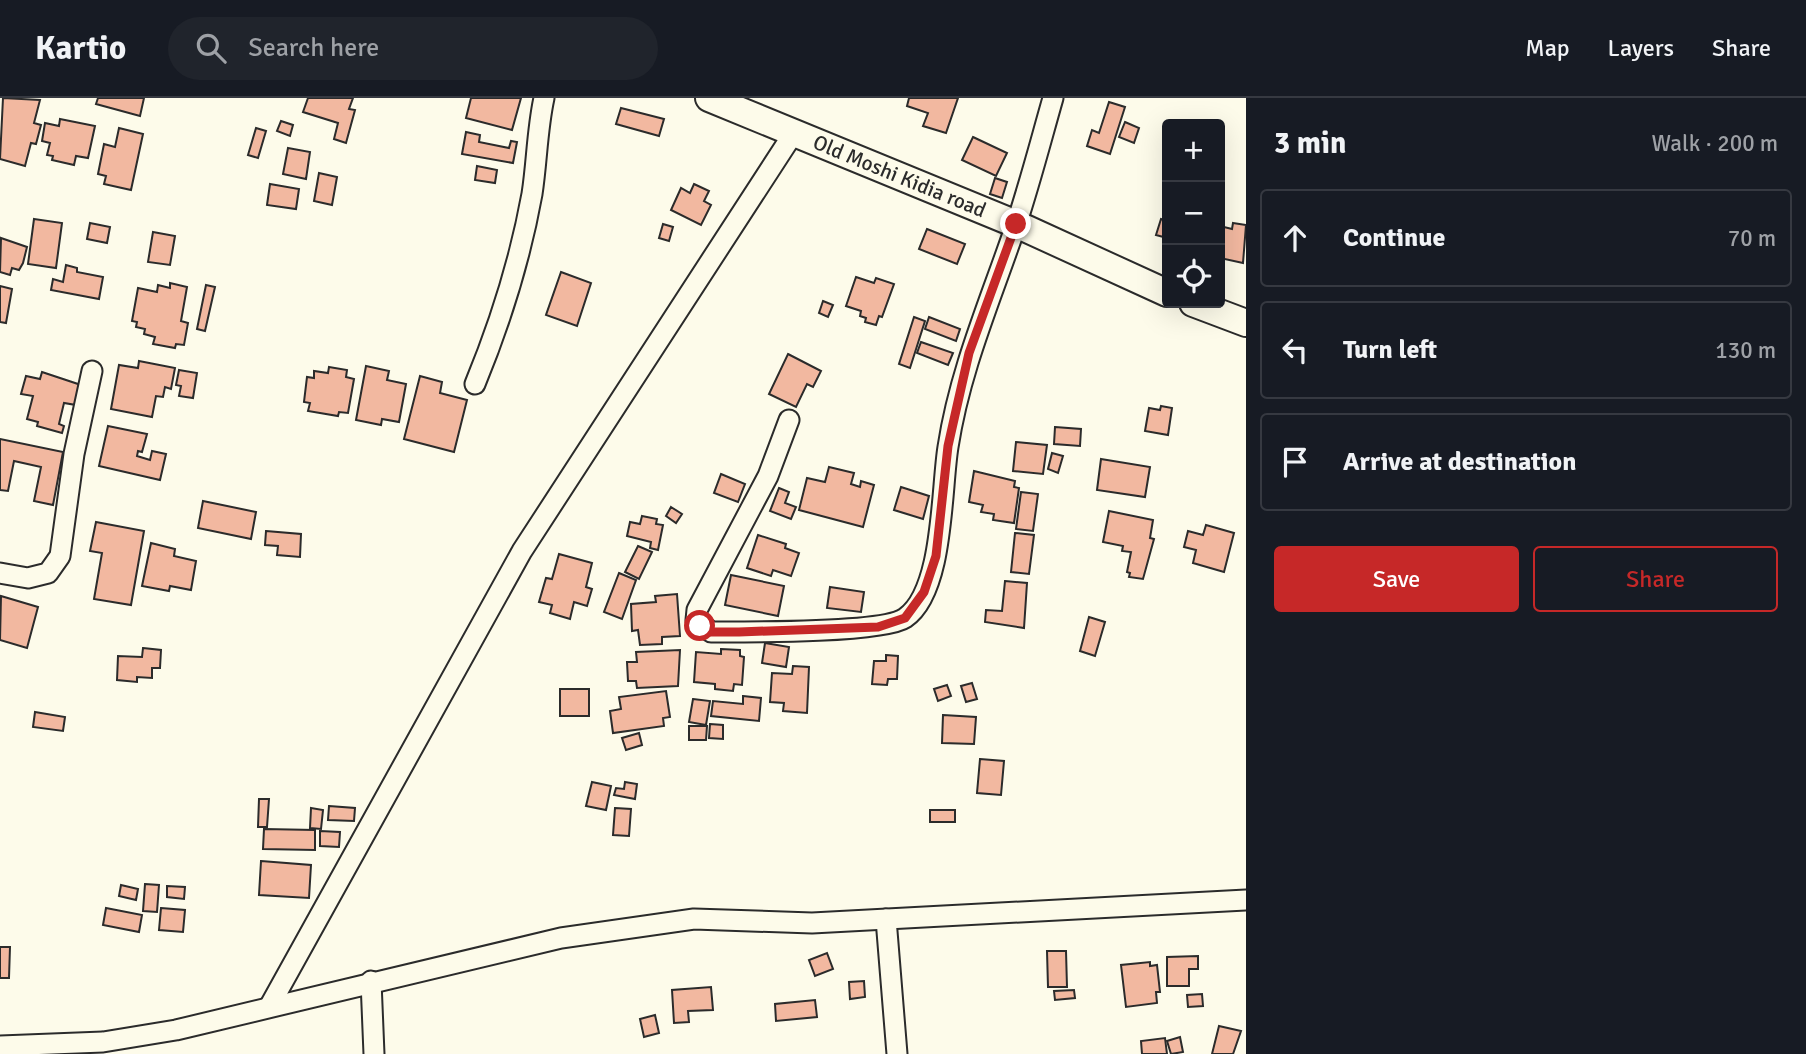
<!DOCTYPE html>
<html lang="en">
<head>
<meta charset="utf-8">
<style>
  :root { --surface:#171b24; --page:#20242c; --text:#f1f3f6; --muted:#9ea1a6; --line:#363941; --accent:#c62828 }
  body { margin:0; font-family:Signika,sans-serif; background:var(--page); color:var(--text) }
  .controls { position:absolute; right:21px; top:21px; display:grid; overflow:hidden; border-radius:7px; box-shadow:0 7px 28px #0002 }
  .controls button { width:63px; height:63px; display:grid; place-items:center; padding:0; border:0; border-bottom:2px solid var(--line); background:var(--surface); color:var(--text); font:35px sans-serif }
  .stop { position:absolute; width:21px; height:21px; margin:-16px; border:5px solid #c62828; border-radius:50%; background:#fff }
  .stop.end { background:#c62828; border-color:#fff; box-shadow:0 2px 7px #0008 }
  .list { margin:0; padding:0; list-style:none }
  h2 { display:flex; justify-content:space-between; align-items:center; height:91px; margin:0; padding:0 28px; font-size:30px }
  h2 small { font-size:23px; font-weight:400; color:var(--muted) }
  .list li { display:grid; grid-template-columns:46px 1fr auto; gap:21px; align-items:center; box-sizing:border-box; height:98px; margin:0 14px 14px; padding:0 14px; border:2px solid var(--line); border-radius:7px }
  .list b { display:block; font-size:26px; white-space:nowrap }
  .list em { font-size:23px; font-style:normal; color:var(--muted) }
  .actions { display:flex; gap:14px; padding:21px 28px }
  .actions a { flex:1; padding:16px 0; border:2px solid var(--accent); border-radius:7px; text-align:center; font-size:24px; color:var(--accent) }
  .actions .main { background:var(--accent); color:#fff }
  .icon { flex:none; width:38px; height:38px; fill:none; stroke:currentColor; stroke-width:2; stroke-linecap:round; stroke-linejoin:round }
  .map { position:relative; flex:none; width:1246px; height:956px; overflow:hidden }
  header { display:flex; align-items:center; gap:42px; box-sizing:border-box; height:98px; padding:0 35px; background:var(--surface); border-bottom:2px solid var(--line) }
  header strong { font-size:33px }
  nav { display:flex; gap:38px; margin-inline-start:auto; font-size:24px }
  .search { width:490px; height:63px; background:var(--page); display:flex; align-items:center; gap:18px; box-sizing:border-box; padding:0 24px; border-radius:38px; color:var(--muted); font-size:26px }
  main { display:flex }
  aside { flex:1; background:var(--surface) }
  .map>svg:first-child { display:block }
  .building { fill:#f2b8a0; stroke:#2b2b2b; stroke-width:2 }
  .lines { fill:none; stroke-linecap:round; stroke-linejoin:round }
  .street-casing { stroke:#2b2b2b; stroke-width:23 }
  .secondary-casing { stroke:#2b2b2b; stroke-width:30 }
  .street { stroke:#fdfbea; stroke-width:19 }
  .secondary { stroke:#fdfbea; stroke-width:26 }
  .route { stroke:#c62828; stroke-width:9 }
  .labels { text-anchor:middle; stroke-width:5; stroke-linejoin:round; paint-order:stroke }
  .street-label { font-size:21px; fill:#2b2b2b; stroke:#fdfbea }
</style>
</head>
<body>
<header>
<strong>Kartio</strong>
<div class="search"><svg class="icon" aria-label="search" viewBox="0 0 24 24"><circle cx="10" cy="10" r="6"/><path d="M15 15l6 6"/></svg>Search here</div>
<nav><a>Map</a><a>Layers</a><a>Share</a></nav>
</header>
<main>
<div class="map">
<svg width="1246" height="956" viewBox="0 0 1246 956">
  <rect width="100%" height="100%" fill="#fdfbea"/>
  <!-- building -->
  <g class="building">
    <polygon points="3,0 40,2 34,25 41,27 36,46 31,45 25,68 0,61"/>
    <polygon points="98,0 144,0 140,18 96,6"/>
    <polygon points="308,0 353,0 349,11 355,12 346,45 334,41 338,25 303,14"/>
    <polygon points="471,0 521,0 512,32 466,20"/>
    <polygon points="909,0 958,0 946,35 923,28 928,15 907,8"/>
    <polygon points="1109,4 1125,9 1110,56 1087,48 1092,32 1099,35"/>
    <polygon points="621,10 664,21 659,38 616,26"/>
    <polygon points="60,21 95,28 88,60 76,58 74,67 52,62 53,58 47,57 50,45 42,43 45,25 59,28"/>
    <polygon points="281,23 293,27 290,38 277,33"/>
    <polygon points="1125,24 1139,30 1134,45 1119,39"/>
    <polygon points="119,30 143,36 131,92 104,86 106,78 98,76 104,46 115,49"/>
    <polygon points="256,30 266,33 258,60 248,57"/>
    <polygon points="466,34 480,37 479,44 509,50 511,43 517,44 513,65 462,56"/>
    <polygon points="973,39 1007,55 996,78 962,62"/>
    <polygon points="288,50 310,54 306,81 283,76"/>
    <polygon points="477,68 497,72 495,85 475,82"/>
    <polygon points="319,75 337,79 332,107 314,103"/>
    <polygon points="995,80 1007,84 1002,100 990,96"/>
    <polygon points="270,86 299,91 296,111 267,107"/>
    <polygon points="694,86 709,93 704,103 711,107 701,127 671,112 681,90 690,95"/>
    <polygon points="34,121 62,125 56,170 28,166"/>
    <polygon points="1161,121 1167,123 1167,140 1156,137"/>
    <polygon points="90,125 110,129 107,145 87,141"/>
    <polygon points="1233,125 1246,127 1243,165 1220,160 1220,128 1232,131"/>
    <polygon points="663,126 673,129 669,143 659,140"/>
    <polygon points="927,131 965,146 957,166 919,151"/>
    <polygon points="153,134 175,138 170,167 148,164"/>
    <polygon points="1,140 27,149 23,165 19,172 12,170 10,177 0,174"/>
    <polygon points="66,167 77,170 77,174 103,179 99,201 51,192 53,181 63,184"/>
    <polygon points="561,174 591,185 577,228 546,217"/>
    <polygon points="856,179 874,185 876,180 894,186 882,219 879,218 876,227 865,224 866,220 860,218 861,213 846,208"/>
    <polygon points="170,185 187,189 181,223 188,225 184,247 176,246 175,250 153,246 155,239 144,236 145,231 136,229 137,224 132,223 138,190 157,194 158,187 170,190"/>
    <polygon points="206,187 215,189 205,233 197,231"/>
    <polygon points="0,188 12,191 6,225 0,224"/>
    <polygon points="823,203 833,207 828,219 819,215"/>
    <polygon points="914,219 925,223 910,270 899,266"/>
    <polygon points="929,219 960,231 956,243 925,231"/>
    <polygon points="921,244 953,255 948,267 917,255"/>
    <polygon points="788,256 821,273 813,289 807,286 796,309 769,296"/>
    <polygon points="139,263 175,270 171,291 165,289 163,299 156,298 152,319 111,311 119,267 138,270"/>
    <polygon points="366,268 389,273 387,282 406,286 399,324 382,321 381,327 356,322"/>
    <polygon points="329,269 347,272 346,279 354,281 348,315 339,314 338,318 308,313 310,305 304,304 307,279 314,280 314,273 328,275"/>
    <polygon points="179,272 197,275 193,300 179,298 181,288 176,287"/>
    <polygon points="42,274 81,287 76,307 64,305 59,326 64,328 62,335 37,328 38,324 27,321 33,298 21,296 26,278 40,281"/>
    <polygon points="420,278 442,284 440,295 467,302 454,354 404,341"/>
    <polygon points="1161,308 1172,310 1168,337 1145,333 1149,310 1160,312"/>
    <polygon points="108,328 147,336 142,354 138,353 137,358 150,362 152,353 166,356 160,382 99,368"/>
    <polygon points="1055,329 1081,331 1080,348 1054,346"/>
    <polygon points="0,341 63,354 53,407 34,403 41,369 14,363 8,393 0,392"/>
    <polygon points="1016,344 1047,347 1043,376 1013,373"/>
    <polygon points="1052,355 1063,358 1058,375 1048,371"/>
    <polygon points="1101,361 1150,369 1145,399 1097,392"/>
    <polygon points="829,369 854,375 851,386 860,389 861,383 874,387 863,429 799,412 807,380 825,384"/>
    <polygon points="974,373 1015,383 1014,389 1019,390 1014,425 993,422 994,416 981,414 983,407 969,404"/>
    <polygon points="721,376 745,386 738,404 714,395"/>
    <polygon points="901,389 929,398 923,421 894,412"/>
    <polygon points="779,390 789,394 785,405 796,409 791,421 770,413"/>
    <polygon points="1021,394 1038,396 1033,433 1016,431"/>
    <polygon points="203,403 256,414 251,441 198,430"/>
    <polygon points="671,409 682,416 676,425 666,418"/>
    <polygon points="1109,413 1153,422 1150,440 1154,441 1143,481 1129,479 1130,475 1127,474 1131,454 1122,453 1123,448 1103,444"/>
    <polygon points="642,418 657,421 656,426 663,427 658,452 650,450 651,444 627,438 630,424 640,426"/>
    <polygon points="96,424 144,433 131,507 94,501 102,455 90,453"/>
    <polygon points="1206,427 1234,435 1224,474 1193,465 1196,452 1184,449 1188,433 1203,437"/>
    <polygon points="266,433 301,436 300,459 277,457 278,448 265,447"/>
    <polygon points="1015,435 1034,437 1029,476 1011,474"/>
    <polygon points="758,437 786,446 785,450 799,455 791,478 773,472 771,478 747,470"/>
    <polygon points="151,445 175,451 174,458 196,463 191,492 170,488 169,493 142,488"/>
    <polygon points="638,448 652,454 639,481 625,474"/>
    <polygon points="559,456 592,465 586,489 592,491 587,508 574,504 570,521 550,515 552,507 539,504 546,480 552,481"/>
    <polygon points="619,475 636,482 622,521 604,514"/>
    <polygon points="731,477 784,488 778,518 725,507"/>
    <polygon points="1005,483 1027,485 1024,530 985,524 986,512 1002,513"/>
    <polygon points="830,489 864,494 861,514 827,510"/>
    <polygon points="677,496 680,538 662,539 662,546 640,547 638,532 632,533 631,506 656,504 655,498"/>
    <polygon points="1,498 38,509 27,550 0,542"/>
    <polygon points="1089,519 1105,524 1095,558 1080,553"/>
    <polygon points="765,545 789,549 786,569 762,565"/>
    <polygon points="143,550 161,552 160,570 152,570 152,580 137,579 137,584 117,582 118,558 142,559"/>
    <polygon points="721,551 740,552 740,558 744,559 742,587 734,586 733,593 715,591 715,586 694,584 696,554 721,556"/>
    <polygon points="680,552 678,588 637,590 636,583 628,583 627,564 637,564 636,554"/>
    <polygon points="886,557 898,558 897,581 888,581 887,587 872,586 874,563 886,563"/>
    <polygon points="793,568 809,569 807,615 783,613 784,605 770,604 772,575 792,576"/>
    <polygon points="972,585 977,601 966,604 961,588"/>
    <polygon points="947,587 951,598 938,603 934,591"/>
    <rect x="560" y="591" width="29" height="27"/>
    <polygon points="666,593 670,619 663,620 664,628 613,635 610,613 621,611 619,599"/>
    <polygon points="743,598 761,600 759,623 711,618 713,603 743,606"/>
    <polygon points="693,601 710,603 706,627 689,624"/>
    <polygon points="35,614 65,619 63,633 33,629"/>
    <polygon points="943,617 976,619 974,646 942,645"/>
    <polygon points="710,626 723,627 723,641 709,640"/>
    <polygon points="689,628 707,628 706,642 689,642"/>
    <polygon points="639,635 642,647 626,652 622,640"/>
    <polygon points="980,661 1004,663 1001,697 977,695"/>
    <polygon points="592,684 611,688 606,712 586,708"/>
    <polygon points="625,684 637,686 635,701 614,697 616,690 624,691"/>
    <polygon points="259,701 269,701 267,729 258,729"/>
    <polygon points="329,708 355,710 354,723 328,722"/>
    <polygon points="311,710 323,712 321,731 310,730"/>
    <polygon points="615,710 631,711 629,738 613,737"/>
    <rect x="930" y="712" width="25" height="12"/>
    <polygon points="264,731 315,732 315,752 263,751"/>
    <polygon points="320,733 340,734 339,749 320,748"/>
    <polygon points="261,763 311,767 309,800 259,797"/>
    <polygon points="145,786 159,787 157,814 143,813"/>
    <polygon points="121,787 138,791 136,802 119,798"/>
    <polygon points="167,788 185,789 184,801 167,799"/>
    <polygon points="106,810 142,817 139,834 103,827"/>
    <polygon points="161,810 185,812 183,834 159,832"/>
    <polygon points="0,849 10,849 9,880 0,880"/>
    <polygon points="1047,853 1066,853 1067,889 1048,889"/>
    <polygon points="827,855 833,871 815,878 809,862"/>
    <polygon points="1198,858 1198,871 1189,871 1189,888 1167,888 1167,859"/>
    <polygon points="1150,864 1150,868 1157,867 1160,894 1156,894 1157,905 1126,909 1121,867"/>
    <polygon points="864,883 865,899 850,901 849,884"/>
    <polygon points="711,889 713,912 688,913 689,924 674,925 672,892"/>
    <polygon points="1074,892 1075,900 1055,902 1054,893"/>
    <polygon points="1202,896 1203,908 1188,909 1187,897"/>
    <polygon points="815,902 817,919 776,923 775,906"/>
    <polygon points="655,917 659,935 644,939 640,921"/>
    <polygon points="1219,928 1241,933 1233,956 1212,956"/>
    <polygon points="1180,939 1183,954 1171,956 1167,943"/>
    <polygon points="1165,940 1167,956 1142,956 1141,943"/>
  </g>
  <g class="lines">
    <!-- street casing -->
    <g class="street-casing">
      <g id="street">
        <path d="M475,286c26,-63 45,-124 57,-190 5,-32 5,-64 12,-96"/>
        <path d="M789,322l-21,56 -71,134 -1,10 15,12c34,0 172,1 194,-14 39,-27 36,-128 43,-171 12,-78 43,-148 68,-222 14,-42 25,-85 37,-127"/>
        <polyline points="0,475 28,480 48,475 60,458 74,356 92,273"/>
        <polyline points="886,821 897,956"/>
        <polyline points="371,883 374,956"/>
        <polyline points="269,909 522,453 793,36"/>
        <polyline points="0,948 103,944 176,932 561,840 694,821 812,825 1246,802"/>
      </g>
    </g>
    <!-- secondary casing -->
    <g class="secondary-casing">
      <g id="secondary">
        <path id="s1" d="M709,0l307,126 151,69"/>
        <polyline points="1193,205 1246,225"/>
      </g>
    </g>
    <!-- street -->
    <use href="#street" class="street"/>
    <!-- secondary -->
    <use href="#secondary" class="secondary"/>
  </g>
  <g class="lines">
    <!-- route -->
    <polyline class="route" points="700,528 711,534 739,534 878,529 905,520 924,494 936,458 948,348 969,255 1016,126"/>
  </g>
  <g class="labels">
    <!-- street labels -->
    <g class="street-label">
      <text dy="7" stroke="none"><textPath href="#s1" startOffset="206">Old Moshi Kidia road</textPath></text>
    </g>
  </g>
</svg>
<div class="controls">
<button>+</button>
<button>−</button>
<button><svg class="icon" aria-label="locate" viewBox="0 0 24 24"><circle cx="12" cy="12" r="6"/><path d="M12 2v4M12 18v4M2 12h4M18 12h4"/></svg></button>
</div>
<div class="stop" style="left:700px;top:528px"></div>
<div class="stop end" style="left:1016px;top:126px"></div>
</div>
<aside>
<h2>3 min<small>Walk · 200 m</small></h2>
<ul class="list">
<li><svg class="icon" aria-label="ahead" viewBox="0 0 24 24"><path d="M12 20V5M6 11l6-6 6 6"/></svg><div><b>Continue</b></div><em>70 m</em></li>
<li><svg class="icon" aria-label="left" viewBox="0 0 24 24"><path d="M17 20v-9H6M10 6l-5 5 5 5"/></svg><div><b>Turn left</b></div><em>130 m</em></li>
<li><svg class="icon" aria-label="arrive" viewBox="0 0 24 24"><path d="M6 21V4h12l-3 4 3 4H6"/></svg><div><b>Arrive at destination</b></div></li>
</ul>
<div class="actions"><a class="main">Save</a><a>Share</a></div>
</aside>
</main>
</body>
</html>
